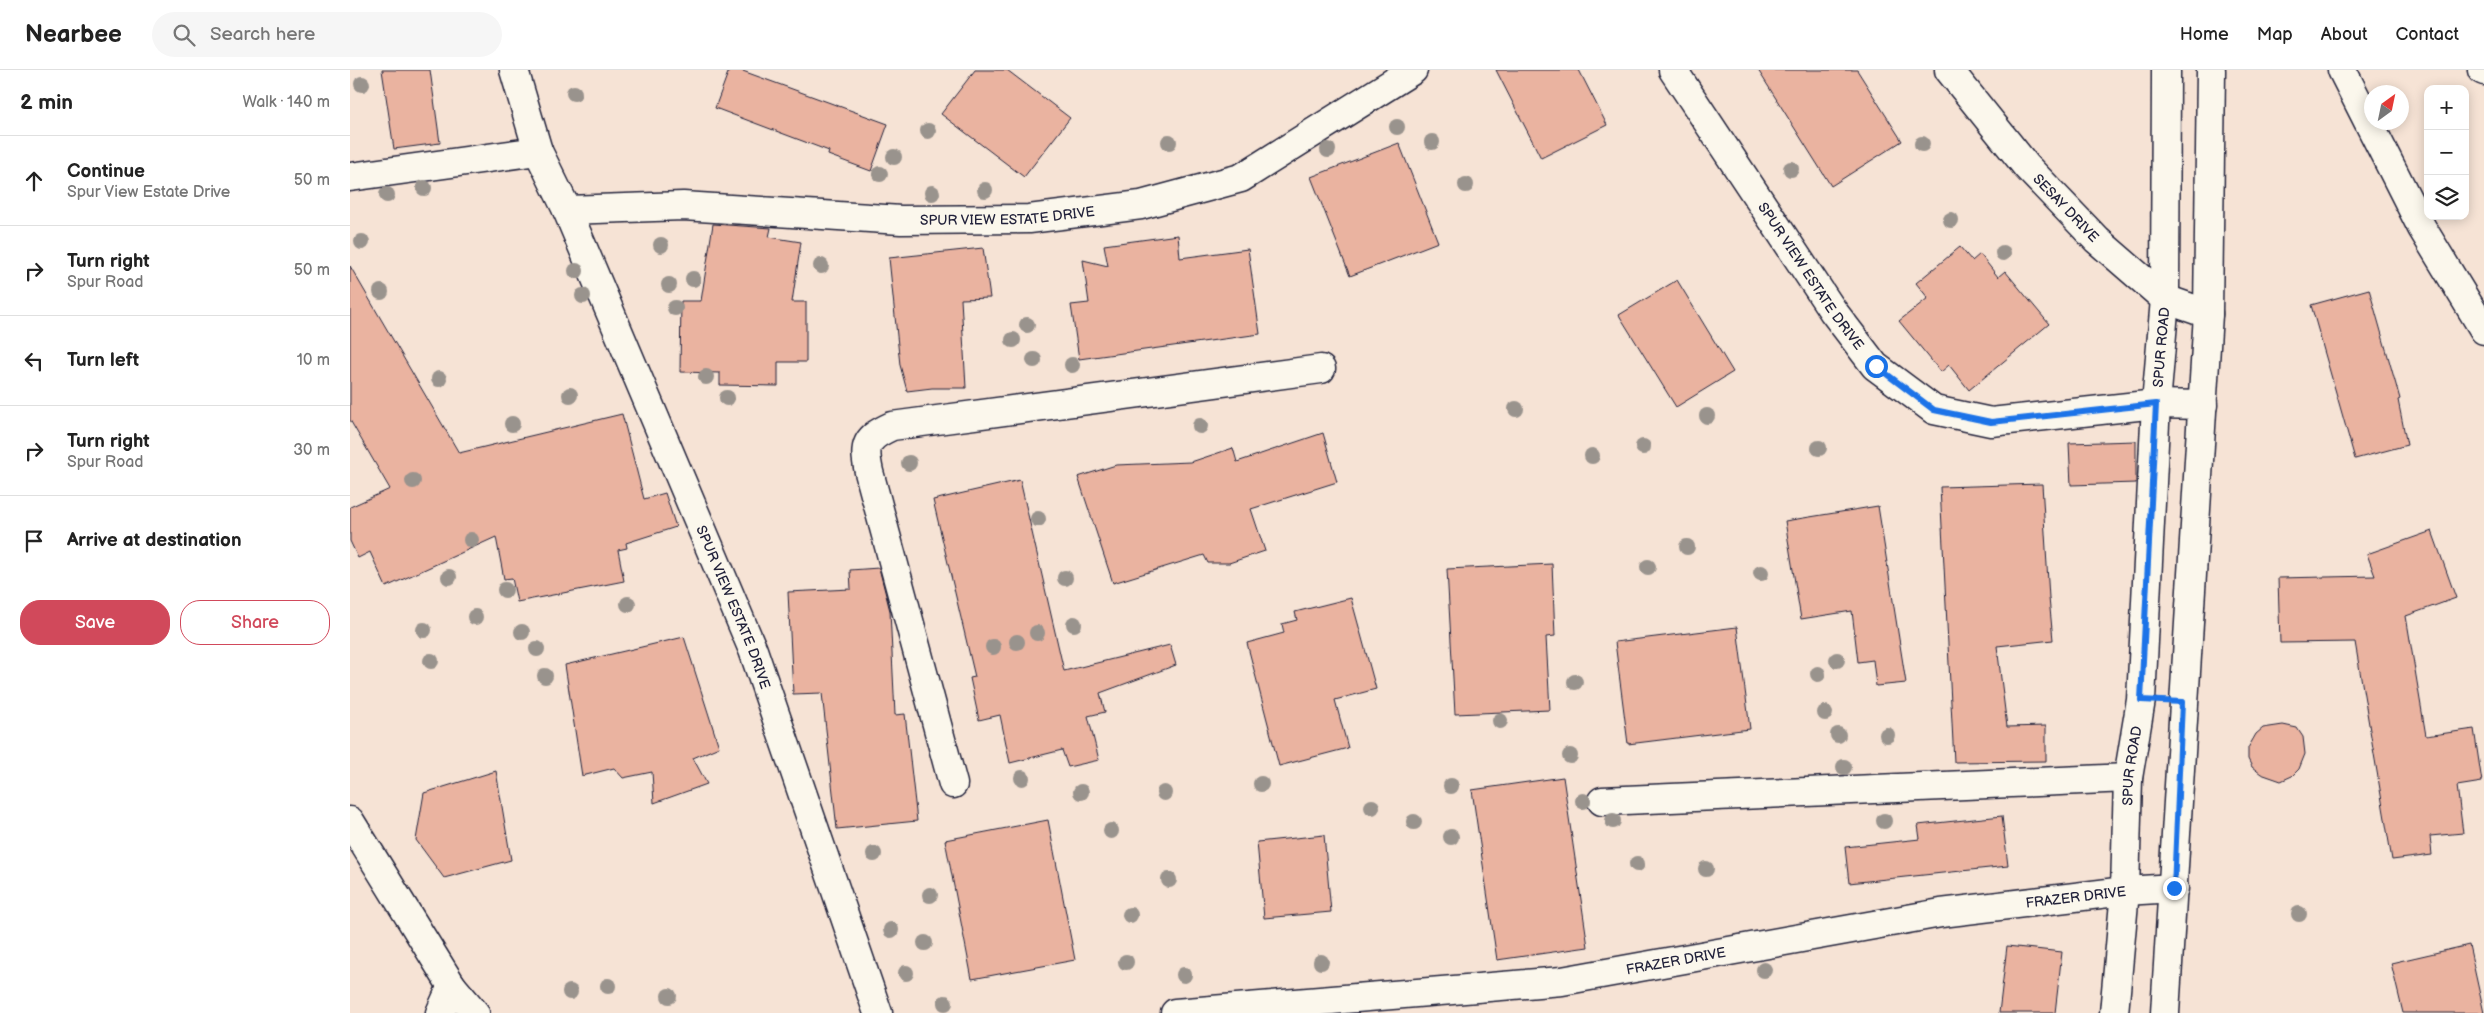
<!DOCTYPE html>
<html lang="en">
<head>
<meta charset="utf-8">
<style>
  :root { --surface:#fff; --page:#f6f6f6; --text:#222; --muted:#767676; --line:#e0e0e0; --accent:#d1495b }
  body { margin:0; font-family:"Balsamiq Sans",sans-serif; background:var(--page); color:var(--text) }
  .controls { position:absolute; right:15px; top:15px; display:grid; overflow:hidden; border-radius:10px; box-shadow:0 2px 12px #0003 }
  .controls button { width:45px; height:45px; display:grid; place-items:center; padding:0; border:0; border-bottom:1px solid var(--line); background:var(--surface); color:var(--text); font:25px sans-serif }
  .compass { position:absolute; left:2014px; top:15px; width:45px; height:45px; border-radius:50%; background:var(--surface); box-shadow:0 2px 12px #0003; rotate:33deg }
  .stop { position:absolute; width:15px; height:15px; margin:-11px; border:4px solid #1a73e8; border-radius:50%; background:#fff }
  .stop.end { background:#1a73e8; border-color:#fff; box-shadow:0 1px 5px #0008 }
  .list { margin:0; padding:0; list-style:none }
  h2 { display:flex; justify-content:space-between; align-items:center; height:65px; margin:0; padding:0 20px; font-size:21px }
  h2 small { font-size:16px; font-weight:400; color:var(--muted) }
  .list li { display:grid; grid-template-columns:32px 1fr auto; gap:15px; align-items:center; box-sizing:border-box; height:90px; padding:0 20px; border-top:1px solid var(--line) }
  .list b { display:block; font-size:19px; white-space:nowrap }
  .list p { margin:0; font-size:16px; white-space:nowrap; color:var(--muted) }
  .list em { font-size:16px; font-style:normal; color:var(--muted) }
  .actions { display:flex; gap:10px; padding:15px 20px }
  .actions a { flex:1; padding:11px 0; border:1px solid var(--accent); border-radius:20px; text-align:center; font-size:18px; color:var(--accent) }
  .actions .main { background:var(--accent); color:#fff }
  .icon { flex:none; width:28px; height:28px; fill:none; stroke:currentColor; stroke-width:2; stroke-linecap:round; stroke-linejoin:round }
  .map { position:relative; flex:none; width:2134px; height:943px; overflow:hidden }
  header { display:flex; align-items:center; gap:30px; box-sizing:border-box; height:70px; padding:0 25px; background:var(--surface); border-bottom:1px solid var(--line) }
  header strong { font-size:24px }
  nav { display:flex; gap:28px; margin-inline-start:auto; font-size:18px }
  .search { width:350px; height:45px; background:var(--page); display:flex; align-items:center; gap:12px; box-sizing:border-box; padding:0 18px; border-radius:28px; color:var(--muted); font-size:19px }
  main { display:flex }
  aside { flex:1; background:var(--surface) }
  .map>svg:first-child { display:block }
  .building { fill:#eab3a0; stroke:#22223b }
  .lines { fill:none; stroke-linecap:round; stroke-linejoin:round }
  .minor-casing { stroke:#22223b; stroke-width:31 }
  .major-casing { stroke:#22223b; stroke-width:31 }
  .minor { stroke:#fbf7ec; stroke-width:28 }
  .major { stroke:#fbf7ec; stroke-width:28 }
  .tree { fill:#99938d }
  .route { stroke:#1a73e8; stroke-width:6 }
  .labels { text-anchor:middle; stroke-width:4; stroke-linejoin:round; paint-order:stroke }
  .street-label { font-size:14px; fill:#22223b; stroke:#fbf7ec }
</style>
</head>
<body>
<header>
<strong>Nearbee</strong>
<div class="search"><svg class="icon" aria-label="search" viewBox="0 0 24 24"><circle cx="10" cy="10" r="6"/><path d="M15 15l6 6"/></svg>Search here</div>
<nav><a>Home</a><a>Map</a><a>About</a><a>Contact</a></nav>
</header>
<main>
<aside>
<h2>2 min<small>Walk · 140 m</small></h2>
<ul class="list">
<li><svg class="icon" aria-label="ahead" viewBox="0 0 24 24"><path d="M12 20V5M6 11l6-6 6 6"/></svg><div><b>Continue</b><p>Spur View Estate Drive</p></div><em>50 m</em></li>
<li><svg class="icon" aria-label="right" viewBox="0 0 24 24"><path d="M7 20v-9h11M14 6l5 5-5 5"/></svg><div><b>Turn right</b><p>Spur Road</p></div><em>50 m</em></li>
<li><svg class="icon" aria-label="left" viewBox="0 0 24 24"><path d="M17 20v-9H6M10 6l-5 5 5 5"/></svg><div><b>Turn left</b></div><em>10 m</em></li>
<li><svg class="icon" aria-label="right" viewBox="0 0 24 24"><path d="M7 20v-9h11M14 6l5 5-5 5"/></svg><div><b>Turn right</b><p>Spur Road</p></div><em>30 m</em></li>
<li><svg class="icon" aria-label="arrive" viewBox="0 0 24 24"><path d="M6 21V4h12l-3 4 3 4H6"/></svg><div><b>Arrive at destination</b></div></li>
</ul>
<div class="actions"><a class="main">Save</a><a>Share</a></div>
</aside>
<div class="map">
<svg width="2134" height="943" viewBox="0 0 2134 943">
  <rect width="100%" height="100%" fill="#f6e3d5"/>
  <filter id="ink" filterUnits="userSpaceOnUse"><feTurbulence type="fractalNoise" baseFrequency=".02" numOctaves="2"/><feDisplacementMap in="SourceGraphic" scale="10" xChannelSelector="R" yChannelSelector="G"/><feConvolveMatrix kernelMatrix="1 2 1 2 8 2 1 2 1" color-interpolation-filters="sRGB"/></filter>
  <g filter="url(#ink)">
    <!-- building -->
    <g class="building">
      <polygon points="32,0 80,0 90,73 44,79"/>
      <polygon points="379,0 390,0 538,54 521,101 478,85 479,81 365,38"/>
      <polygon points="625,0 657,0 720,48 674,107 591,44"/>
      <polygon points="1146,0 1229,0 1257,55 1191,88"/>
      <polygon points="1408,0 1507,0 1552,71 1481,116"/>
      <polygon points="1049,73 1088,172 1000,206 961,107"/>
      <polygon points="363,154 421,158 419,167 451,172 442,232 456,232 456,292 428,292 428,316 370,315 370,303 330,302 331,231 351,231"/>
      <polygon points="828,165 830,188 898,179 910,264 729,289 721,235 739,233 733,190 758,196 754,175"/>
      <polygon points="1610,177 1622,191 1630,184 1648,207 1655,201 1699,254 1619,320 1599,295 1591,302 1549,251 1578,228 1566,213"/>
      <polygon points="633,178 640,228 611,229 616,318 582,318 557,321 550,295 539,188"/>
      <polygon points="0,196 109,383 272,344 294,429 315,423 326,457 276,473 277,478 268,480 274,511 167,532 162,508 154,509 146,467 36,517 20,482 8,488 0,471 0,437 40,419 0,350"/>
      <polygon points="1327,210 1383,302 1326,337 1269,245"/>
      <polygon points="2019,219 2050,329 2048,330 2057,375 2005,389 1961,235"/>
      <polygon points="973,363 987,412 901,439 915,481 879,493 858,493 854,485 763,513 728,407 766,395 841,392 883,378 887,392"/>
      <polygon points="1786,371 1786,413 1721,415 1719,373"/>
      <polygon points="670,410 714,601 820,575 826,595 750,623 755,642 738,646 749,690 718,697 712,680 660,693 650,645 629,650 620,608 625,607 583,430"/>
      <polygon points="1692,414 1699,528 1703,570 1647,576 1657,657 1696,656 1696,691 1604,692 1590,417"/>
      <polygon points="1528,436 1556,613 1526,616 1523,590 1508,592 1502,541 1451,549 1435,451"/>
      <polygon points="2082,461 2106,528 2056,546 2076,666 2124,659 2132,712 2107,716 2113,763 2080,766 2082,785 2042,790 2005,572 1930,573 1928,508 2025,506 2017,484"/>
      <polygon points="1202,494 1205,566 1196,567 1200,640 1105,644 1097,499"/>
      <polygon points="529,498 540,541 545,645 555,644 567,751 487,759 472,623 443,624 438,522 501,519 500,500"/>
      <polygon points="1001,528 1026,619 985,630 998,678 929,696 897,573 934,563 932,554 947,550 945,542"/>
      <polygon points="1387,557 1400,659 1278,674 1265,572"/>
      <polygon points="334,567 369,677 343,688 357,714 304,733 302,702 273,708 264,698 232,706 215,595"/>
      <polygon points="1933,655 1947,658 1953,667 1955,684 1949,699 1942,706 1931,711 1911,704 1902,697 1898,689 1898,678 1906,664 1913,658"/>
      <polygon points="146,701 161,790 94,808 66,770 74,723"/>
      <polygon points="1213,707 1238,877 1147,890 1122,720"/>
      <polygon points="1652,746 1658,796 1499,813 1495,777 1570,769 1568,755"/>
      <polygon points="698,750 725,890 622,909 595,770"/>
      <polygon points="974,765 981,842 914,848 907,772"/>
      <polygon points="2119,875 2134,943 2053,943 2041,893"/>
      <polygon points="1657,876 1712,882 1705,943 1649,943"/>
    </g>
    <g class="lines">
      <!-- minor casing -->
      <g class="minor-casing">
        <g id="minor">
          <path id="s1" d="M164,0l24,81 29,59 186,440 125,363"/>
          <path id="s2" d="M1323,0l160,241 42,55 59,44 57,12 165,-18 47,1"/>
          <path id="s3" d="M1599,0l78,97 70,73 68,59 43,15"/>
          <polyline points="1992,0 2072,158 2134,260"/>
          <polyline points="2132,0 2134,1"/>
          <polyline points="0,107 188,81"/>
          <path id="s4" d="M217,140l116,-4 218,14 128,-1 112,-14 100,-27 172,-108"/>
          <path d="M603,714l-84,-312c-6,-28 -3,-34 23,-46l429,-57"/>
          <polyline points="1252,731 1778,708"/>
          <polyline points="0,751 102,916 125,943"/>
          <polyline points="90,943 102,916"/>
          <path id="s5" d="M825,943l387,-32 379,-68 184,-22 49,-3"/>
        </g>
      </g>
      <!-- major casing -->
      <g class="major-casing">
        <g id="major">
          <path id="s6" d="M1764,943l11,-122 3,-113 13,-78 15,-296 9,-105 1,-229"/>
          <polyline points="1815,943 1858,244 1861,0"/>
        </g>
      </g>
      <!-- minor -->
      <use href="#minor" class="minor"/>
      <!-- major -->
      <use href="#major" class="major"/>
    </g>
    <!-- trees -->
    <g class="tree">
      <circle cx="12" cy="14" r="8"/>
      <circle cx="224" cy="23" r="8"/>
      <circle cx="1047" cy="57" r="8"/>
      <circle cx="578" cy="61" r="8"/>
      <circle cx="819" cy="72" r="8"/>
      <circle cx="1082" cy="72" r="8"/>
      <circle cx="1572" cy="74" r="8"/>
      <circle cx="978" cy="80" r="8"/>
      <circle cx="544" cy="87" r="8"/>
      <circle cx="1441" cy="99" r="8"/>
      <circle cx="530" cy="104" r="8"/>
      <circle cx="1116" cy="115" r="8"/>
      <circle cx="74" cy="118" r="8"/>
      <circle cx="635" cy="120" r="8"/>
      <circle cx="582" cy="123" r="8"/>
      <circle cx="37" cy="125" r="8"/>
      <circle cx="1601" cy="150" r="8"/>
      <circle cx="12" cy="172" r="8"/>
      <circle cx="311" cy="175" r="8"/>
      <circle cx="1653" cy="183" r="8"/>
      <circle cx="471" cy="196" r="8"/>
      <circle cx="226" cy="201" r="8"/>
      <circle cx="343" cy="209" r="8"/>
      <circle cx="319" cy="215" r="8"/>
      <circle cx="31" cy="222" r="8"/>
      <circle cx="233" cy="226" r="8"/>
      <circle cx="325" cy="238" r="8"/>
      <circle cx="677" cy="255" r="8"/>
      <circle cx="663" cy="270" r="8"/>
      <circle cx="684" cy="290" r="8"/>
      <circle cx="722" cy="295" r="8"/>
      <circle cx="356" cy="307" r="8"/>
      <circle cx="89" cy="309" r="8"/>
      <circle cx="220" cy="325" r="8"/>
      <circle cx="377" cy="328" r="8"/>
      <circle cx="1166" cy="339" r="8"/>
      <circle cx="1357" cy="346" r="8"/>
      <circle cx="162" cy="354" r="8"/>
      <circle cx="850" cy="356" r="8"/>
      <circle cx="1293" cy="377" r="8"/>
      <circle cx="1469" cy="378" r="8"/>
      <circle cx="1242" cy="386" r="8"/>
      <circle cx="559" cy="393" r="8"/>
      <circle cx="63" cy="411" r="8"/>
      <circle cx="688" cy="449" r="8"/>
      <circle cx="121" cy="470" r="8"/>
      <circle cx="1337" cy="477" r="8"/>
      <circle cx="1298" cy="497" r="8"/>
      <circle cx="1411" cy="503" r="8"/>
      <circle cx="99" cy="507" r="8"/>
      <circle cx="715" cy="508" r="8"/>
      <circle cx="155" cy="520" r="8"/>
      <circle cx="278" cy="534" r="8"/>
      <circle cx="125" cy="547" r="8"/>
      <circle cx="724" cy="554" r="8"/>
      <circle cx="74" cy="560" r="8"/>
      <circle cx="172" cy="562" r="8"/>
      <circle cx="687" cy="563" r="8"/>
      <circle cx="667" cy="572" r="8"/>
      <circle cx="643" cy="577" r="8"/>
      <circle cx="187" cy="579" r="8"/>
      <circle cx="1487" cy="590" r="8"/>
      <circle cx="81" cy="591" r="8"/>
      <circle cx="1468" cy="604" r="8"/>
      <circle cx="195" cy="606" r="8"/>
      <circle cx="1225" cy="612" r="8"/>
      <circle cx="1475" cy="643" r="8"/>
      <circle cx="1150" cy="651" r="8"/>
      <circle cx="1488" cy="665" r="8"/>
      <circle cx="1537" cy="665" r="8"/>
      <circle cx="1220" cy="686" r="8"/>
      <circle cx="1494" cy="697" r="8"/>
      <circle cx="672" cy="708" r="8"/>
      <circle cx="911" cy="714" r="8"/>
      <circle cx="1101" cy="716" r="8"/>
      <circle cx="731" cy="722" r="8"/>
      <circle cx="814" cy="723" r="8"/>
      <circle cx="1233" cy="731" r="8"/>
      <circle cx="1022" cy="737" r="8"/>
      <circle cx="1263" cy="751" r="8"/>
      <circle cx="1534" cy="751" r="8"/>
      <circle cx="1064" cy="752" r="8"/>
      <circle cx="761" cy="761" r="8"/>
      <circle cx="1101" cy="767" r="8"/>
      <circle cx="524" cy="784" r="8"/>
      <circle cx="1287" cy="794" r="8"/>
      <circle cx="1356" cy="799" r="8"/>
      <circle cx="819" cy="810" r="8"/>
      <circle cx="580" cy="825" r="8"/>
      <circle cx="1949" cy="844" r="8"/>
      <circle cx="780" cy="845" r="8"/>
      <circle cx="541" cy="860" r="8"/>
      <circle cx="575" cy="873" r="8"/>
      <circle cx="776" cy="892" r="8"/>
      <circle cx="971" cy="892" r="8"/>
      <circle cx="1414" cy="900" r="8"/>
      <circle cx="556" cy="903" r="8"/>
      <circle cx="834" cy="905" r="8"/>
      <circle cx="258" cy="916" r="8"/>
      <circle cx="220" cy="922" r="8"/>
      <circle cx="319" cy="926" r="8"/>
      <circle cx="595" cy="933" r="8"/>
    </g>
  </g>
  <g class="lines" filter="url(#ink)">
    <!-- route -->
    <polyline class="route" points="1526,296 1584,340 1641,352 1806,334 1791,630 1832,632 1824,818"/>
  </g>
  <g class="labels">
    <!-- street labels -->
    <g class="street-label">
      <text dy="5" stroke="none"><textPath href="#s3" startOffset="181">SESAY DRIVE</textPath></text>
      <text dy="5" stroke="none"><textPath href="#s4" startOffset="441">SPUR VIEW ESTATE DRIVE</textPath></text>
      <text dy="5" stroke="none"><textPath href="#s2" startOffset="248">SPUR VIEW ESTATE DRIVE</textPath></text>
      <text dy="5" stroke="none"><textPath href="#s6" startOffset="668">SPUR ROAD</textPath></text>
      <text dy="5" stroke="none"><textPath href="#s1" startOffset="581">SPUR VIEW ESTATE DRIVE</textPath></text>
      <text dy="5" stroke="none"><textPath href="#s6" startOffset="248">SPUR ROAD</textPath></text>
      <text dy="5" stroke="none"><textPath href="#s5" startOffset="909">FRAZER DRIVE</textPath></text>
      <text dy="5" stroke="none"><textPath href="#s5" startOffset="504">FRAZER DRIVE</textPath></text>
    </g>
  </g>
</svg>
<div class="controls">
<button>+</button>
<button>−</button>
<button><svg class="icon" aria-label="layers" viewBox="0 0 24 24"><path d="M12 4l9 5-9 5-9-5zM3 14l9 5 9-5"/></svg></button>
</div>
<svg class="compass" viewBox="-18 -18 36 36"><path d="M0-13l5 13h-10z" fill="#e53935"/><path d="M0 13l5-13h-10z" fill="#767676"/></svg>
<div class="stop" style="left:1526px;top:296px"></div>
<div class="stop end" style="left:1824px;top:818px"></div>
</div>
</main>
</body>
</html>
